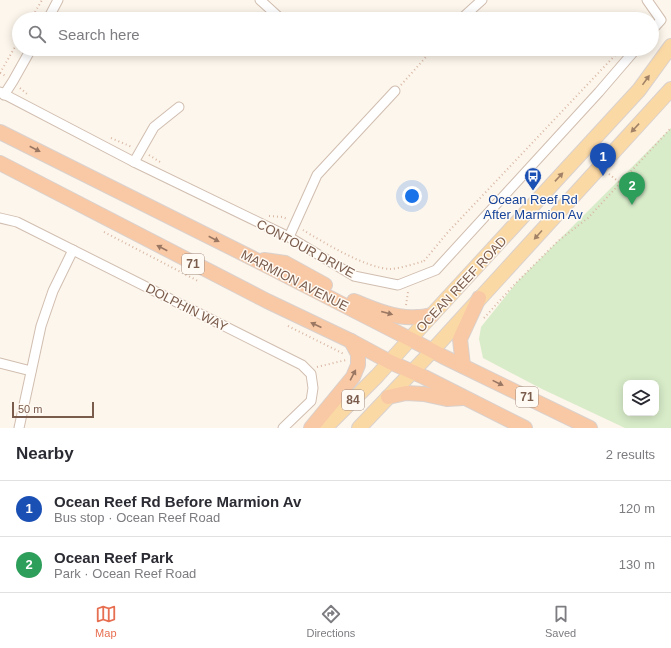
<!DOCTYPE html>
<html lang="en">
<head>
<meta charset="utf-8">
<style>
  :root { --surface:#fff; --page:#f2f2f3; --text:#2b2b33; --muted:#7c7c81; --line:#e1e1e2; --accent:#e76f51 }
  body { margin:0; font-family:Helvetica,sans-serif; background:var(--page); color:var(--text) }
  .controls { position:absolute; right:12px; bottom:12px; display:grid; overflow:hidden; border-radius:8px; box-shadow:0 2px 10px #0003 }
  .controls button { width:36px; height:36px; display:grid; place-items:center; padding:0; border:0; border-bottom:1px solid var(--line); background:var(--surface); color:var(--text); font:20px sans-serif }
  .scale { position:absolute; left:12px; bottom:10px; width:82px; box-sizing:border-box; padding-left:4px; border:2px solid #7a5c4d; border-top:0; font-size:11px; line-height:14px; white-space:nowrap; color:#7a5c4d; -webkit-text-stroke:3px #fffaf3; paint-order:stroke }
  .you { position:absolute; left:412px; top:196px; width:14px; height:14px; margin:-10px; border:3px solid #fff; border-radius:50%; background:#1a73e8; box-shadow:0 0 0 6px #1a73e833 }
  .badge { display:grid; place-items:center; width:26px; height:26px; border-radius:50%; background:var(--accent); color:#fff; font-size:13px; font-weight:700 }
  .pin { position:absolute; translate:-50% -33px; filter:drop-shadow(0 1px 2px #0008) }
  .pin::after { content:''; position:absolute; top:21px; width:14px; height:12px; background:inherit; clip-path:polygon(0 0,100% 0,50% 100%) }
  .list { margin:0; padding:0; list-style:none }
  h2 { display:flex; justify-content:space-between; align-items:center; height:52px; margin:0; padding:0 16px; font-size:17px }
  h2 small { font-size:13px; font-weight:400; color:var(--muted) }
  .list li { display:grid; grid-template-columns:26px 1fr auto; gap:12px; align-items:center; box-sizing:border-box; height:56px; padding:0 16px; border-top:1px solid var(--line) }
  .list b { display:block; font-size:15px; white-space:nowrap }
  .list p { margin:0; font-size:13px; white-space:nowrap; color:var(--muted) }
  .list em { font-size:13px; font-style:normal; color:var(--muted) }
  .icon { flex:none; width:22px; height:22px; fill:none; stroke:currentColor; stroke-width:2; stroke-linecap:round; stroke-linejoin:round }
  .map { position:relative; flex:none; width:671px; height:428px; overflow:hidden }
  .search { position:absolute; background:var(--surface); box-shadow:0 2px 10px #0003; left:12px; right:12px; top:12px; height:44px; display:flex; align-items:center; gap:10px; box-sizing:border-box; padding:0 14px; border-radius:22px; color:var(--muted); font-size:15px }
  .sheet { height:164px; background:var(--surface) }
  nav { display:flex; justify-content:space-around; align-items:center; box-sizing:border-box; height:56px; border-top:1px solid var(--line); background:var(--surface); font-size:11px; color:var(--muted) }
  nav a { display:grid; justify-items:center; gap:2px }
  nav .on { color:var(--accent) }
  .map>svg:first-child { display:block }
  .green { fill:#d8ecc9; fill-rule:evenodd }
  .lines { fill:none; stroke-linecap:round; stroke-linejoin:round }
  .minor-casing { stroke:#d1beb0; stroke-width:11 }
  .primary-casing { stroke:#dad1cd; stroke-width:16 }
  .trunk-casing { stroke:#dad1cd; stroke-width:16 }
  .path { stroke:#d9b8a5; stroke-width:2; stroke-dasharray:1 3; stroke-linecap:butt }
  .minor { stroke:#fff; stroke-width:9 }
  .primary { stroke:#fbd9a5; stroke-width:14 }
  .trunk { stroke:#f9c8a4; stroke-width:14 }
  .oneway { fill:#a18267 }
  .oneway2 { fill:#9a7763 }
  .labels { text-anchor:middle; stroke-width:3; stroke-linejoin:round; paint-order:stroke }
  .shield { fill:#fffaf3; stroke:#a28b7f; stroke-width:1 }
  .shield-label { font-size:12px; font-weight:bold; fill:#7a5c4d }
  .transit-label { font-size:13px; fill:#164399; stroke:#fffaf3 }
  .street-label { font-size:13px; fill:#7a5c4d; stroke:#fffaf3 }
</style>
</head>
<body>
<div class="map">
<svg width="671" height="428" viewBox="0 0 671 428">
  <rect width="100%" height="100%" fill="#fdf6ec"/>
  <!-- green -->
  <path class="green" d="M671,128v300h-46l-83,-39 -59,-31 -4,-19 2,-12 36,-45zM626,383h30v30h-30z"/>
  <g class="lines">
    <!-- minor casing -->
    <g class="minor-casing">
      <g id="minor">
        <polyline points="260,0 281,19"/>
        <polyline points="647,0 661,20 652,30"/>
        <polyline points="48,19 58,0"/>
        <polyline points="461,19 482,0"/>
        <polyline points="0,92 134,162 289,237 354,276 398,285 436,270 599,92 636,49"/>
        <polyline points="4,95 13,81 31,49"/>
        <polyline points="134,162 154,127 179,107"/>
        <polyline points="0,218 17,222 302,365 311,374 313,388 311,401 283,428"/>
        <polyline points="289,237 317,175 395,91"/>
        <polyline points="0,363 31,371"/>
        <polyline points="19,428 41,326 53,291 73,250"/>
      </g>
    </g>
    <!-- primary casing -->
    <g class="primary-casing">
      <g id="primary">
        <polyline points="325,428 377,376 419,329 639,90 671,46"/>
        <polyline points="359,428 432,351 671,89"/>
      </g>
    </g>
    <!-- trunk casing -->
    <g class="trunk-casing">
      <g id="trunk">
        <polyline points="0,132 252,258 410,339 444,357 590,428"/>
        <polyline points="0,163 267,301 351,341 390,362 424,377 525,428"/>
        <polyline points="264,260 285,263 325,285"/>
        <path d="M354,301c19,8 42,18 63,16 5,0 10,-1 15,-2"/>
        <polyline points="463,366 460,339 479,298"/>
        <polyline points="388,397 406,393 424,394 447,399 463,398"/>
        <polyline points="311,428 353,377 358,365 358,354 351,341"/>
      </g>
    </g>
    <!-- path -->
    <g class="path">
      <polyline points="31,19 42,0"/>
      <polyline points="0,73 6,76"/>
      <polyline points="0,73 19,40"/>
      <polyline points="401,85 433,49"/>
      <polyline points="20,88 27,94"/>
      <polyline points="111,138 132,147"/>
      <polyline points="149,155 160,162"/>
      <polyline points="609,174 620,183"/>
      <polyline points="269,216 283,217 287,219"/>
      <path d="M303,230c20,12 64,39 88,39 11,-1 23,-5 33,-8"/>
      <polyline points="104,232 198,281"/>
      <polyline points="424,261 448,232 621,49"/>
      <polyline points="406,305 408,292"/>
      <polyline points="484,318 514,285 558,241 588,218 671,128"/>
      <polyline points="288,326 344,354"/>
      <polyline points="317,367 346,360"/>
    </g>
    <!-- minor -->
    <use href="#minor" class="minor"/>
    <!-- primary -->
    <use href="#primary" class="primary"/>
    <!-- trunk -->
    <use href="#trunk" class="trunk"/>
  </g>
  <!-- one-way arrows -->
  <defs><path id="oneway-solid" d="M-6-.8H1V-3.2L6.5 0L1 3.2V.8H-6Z"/></defs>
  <g class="oneway">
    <use href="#oneway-solid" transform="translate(646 80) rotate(-54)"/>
    <use href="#oneway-solid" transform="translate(635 128) rotate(133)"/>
    <use href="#oneway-solid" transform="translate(559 177) rotate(-47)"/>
    <use href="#oneway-solid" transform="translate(538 235) rotate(132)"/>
  </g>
  <g class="oneway2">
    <use href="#oneway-solid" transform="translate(35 149) rotate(27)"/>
    <use href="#oneway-solid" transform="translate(214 239) rotate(27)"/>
    <use href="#oneway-solid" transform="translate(162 248) rotate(-153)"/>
    <use href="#oneway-solid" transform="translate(387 313) rotate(15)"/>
    <use href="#oneway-solid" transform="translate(316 325) rotate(-155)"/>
    <use href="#oneway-solid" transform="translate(353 375) rotate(-62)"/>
    <use href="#oneway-solid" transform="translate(498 383) rotate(26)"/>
  </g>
  <!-- icons -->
  <defs>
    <g id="bus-pin" transform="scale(0.9)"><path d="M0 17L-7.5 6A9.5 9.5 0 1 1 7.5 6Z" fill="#1a4fb4" stroke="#fffaf3"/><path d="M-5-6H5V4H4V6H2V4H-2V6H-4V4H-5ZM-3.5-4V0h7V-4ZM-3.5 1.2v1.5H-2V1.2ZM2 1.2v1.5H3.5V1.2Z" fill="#fff"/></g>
  </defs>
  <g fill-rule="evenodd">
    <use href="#bus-pin" x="533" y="176"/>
  </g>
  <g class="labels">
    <!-- shield labels -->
    <g class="shield">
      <rect x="182" y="254" width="22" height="20" rx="3"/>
      <rect x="516" y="387" width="22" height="20" rx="3"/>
      <rect x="342" y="390" width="22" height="20" rx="3"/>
    </g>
    <g class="shield-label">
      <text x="193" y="268">71</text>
      <text x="527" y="401">71</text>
      <text x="353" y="404">84</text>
    </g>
    <!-- transit labels -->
    <g class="transit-label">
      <text x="533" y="204">Ocean Reef Rd<tspan x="533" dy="15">After Marmion Av</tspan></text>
    </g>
    <!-- street labels -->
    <g class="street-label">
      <text transform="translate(306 248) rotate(28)" y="5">CONTOUR DRIVE</text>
      <text transform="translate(295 280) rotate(27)" y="5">MARMION AVENUE</text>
      <text transform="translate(461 284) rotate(-47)" y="5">OCEAN REEF ROAD</text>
      <text transform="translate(187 307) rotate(27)" y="5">DOLPHIN WAY</text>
    </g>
  </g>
</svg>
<div class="controls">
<button><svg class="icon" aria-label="layers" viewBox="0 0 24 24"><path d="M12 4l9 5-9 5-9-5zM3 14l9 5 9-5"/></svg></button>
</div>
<div class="scale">50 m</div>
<div class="you"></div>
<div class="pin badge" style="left:603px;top:176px;background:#1a4fb4">1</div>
<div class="pin badge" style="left:632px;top:205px;background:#2e9e5b">2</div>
<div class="search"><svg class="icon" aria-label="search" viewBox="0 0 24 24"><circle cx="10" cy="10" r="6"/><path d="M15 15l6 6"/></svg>Search here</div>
</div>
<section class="sheet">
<h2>Nearby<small>2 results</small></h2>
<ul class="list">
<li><span class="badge" style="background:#1a4fb4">1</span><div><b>Ocean Reef Rd Before Marmion Av</b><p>Bus stop · Ocean Reef Road</p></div><em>120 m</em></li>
<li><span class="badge" style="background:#2e9e5b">2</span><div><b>Ocean Reef Park</b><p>Park · Ocean Reef Road</p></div><em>130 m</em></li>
</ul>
</section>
<nav>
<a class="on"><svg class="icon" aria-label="map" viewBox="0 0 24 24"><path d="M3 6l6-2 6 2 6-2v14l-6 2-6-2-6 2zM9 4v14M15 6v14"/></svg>Map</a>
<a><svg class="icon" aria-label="directions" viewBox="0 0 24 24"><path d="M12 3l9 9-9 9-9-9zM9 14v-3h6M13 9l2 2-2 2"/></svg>Directions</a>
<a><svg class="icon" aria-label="saved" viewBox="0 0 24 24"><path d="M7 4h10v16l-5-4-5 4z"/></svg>Saved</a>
</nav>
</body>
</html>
